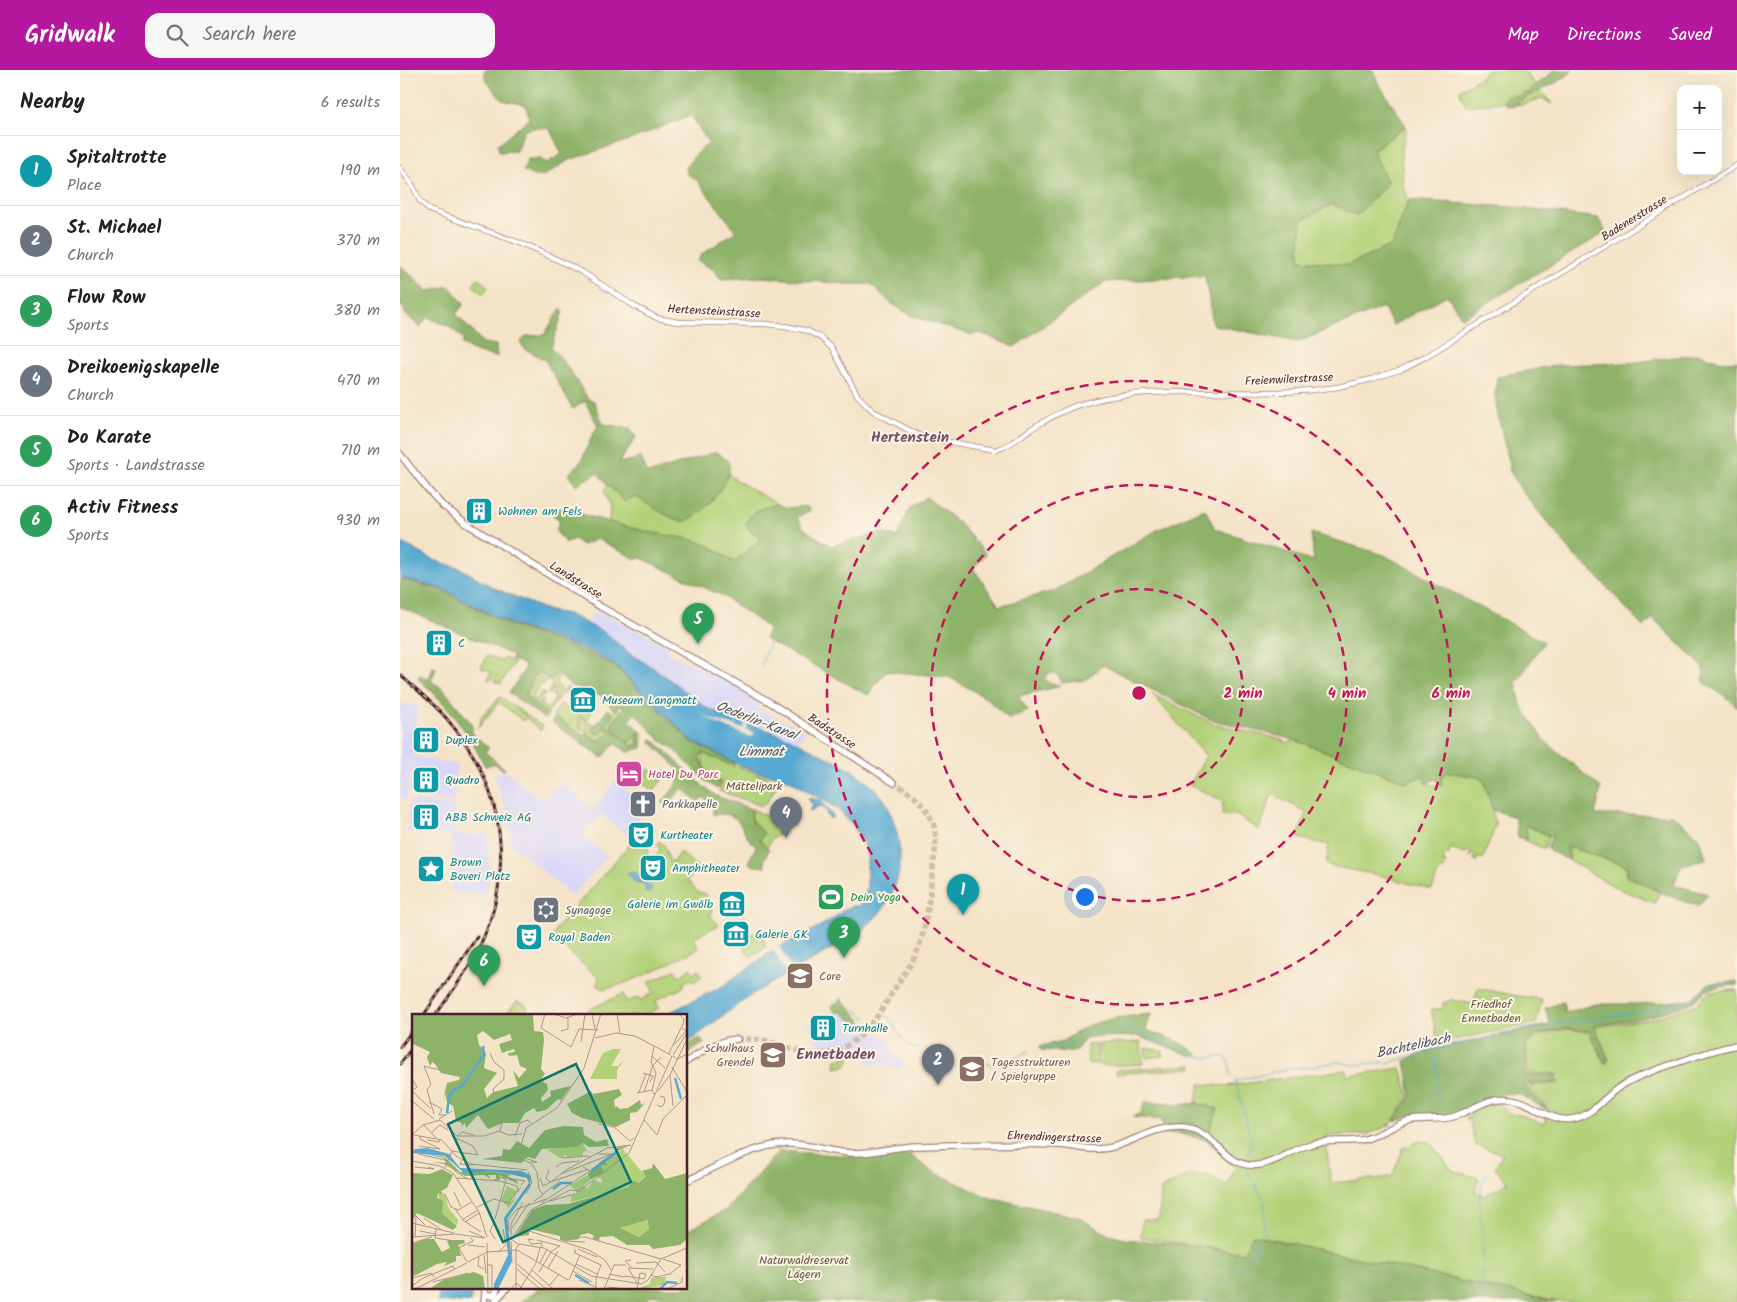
<!DOCTYPE html>
<html lang="en">
<head>
<meta charset="utf-8">
<style>
  :root { --surface:#fff; --page:#f6f6f6; --text:#202124; --muted:#757577; --line:#e0e0e0; --accent:#b5179e }
  body { margin:0; font-family:Kalam,sans-serif; background:var(--page); color:var(--text) }
  .controls { position:absolute; right:15px; top:15px; display:grid; overflow:hidden; border-radius:10px; box-shadow:0 5px 20px #0002 }
  .controls button { width:45px; height:45px; display:grid; place-items:center; padding:0; border:0; border-bottom:1px solid var(--line); background:var(--surface); color:var(--text); font:25px sans-serif }
  .you { position:absolute; left:684px; top:826px; width:18px; height:18px; margin:-12px; border:4px solid #fff; border-radius:50%; background:#1a73e8; box-shadow:0 0 0 8px #1a73e833 }
  .badge { display:grid; place-items:center; width:32px; height:32px; border-radius:50%; background:var(--accent); color:#fff; font-size:16px; font-weight:700 }
  .pin { position:absolute; translate:-50% -41px; filter:drop-shadow(0 1px 2px #0008) }
  .pin::after { content:''; position:absolute; top:26px; width:18px; height:15px; background:inherit; clip-path:polygon(0 0,100% 0,50% 100%) }
  .list { margin:0; padding:0; list-style:none }
  h2 { display:flex; justify-content:space-between; align-items:center; height:65px; margin:0; padding:0 20px; font-size:21px }
  h2 small { font-size:16px; font-weight:400; color:var(--muted) }
  .list li { display:grid; grid-template-columns:32px 1fr auto; gap:15px; align-items:center; box-sizing:border-box; height:70px; padding:0 20px; border-top:1px solid var(--line) }
  .list b { display:block; font-size:19px; white-space:nowrap }
  .list p { margin:0; font-size:16px; white-space:nowrap; color:var(--muted) }
  .list em { font-size:16px; font-style:normal; color:var(--muted) }
  .icon { flex:none; width:28px; height:28px; fill:none; stroke:currentColor; stroke-width:2; stroke-linecap:round; stroke-linejoin:round }
  .map { position:relative; flex:none; width:1337px; height:1232px; overflow:hidden }
  header { display:flex; align-items:center; gap:30px; box-sizing:border-box; height:70px; padding:0 25px; background:var(--accent); color:#fff }
  header strong { font-size:24px }
  nav { display:flex; gap:28px; margin-inline-start:auto; font-size:18px }
  .search { width:350px; height:45px; background:var(--page); display:flex; align-items:center; gap:12px; box-sizing:border-box; padding:0 18px; border-radius:15px; color:var(--muted); font-size:19px }
  main { display:flex }
  aside { flex:1; background:var(--surface) }
  .map>svg:first-child { display:block }
  .built { fill:#d9d7f8 }
  .green { fill:#b2d178; stroke:#7e7852 }
  .forest { fill:#8db368; stroke:#6c694a }
  .water { fill:#57a9d2; stroke:#50647e }
  .pier { fill:#f4e3c7 }
  .lines { fill:none; stroke-linecap:round; stroke-linejoin:round }
  .stream { stroke:#57a9d2; stroke-width:1 }
  .major-tunnel { stroke:#d2bca8; stroke-width:5.5; stroke-dasharray:5.5 3; stroke-linecap:butt }
  .minor-casing { stroke:#9f8179; stroke-width:6 }
  .major-casing { stroke:#9f8179; stroke-width:8 }
  .minor { stroke:#fff; stroke-width:4.5 }
  .major { stroke:#fff; stroke-width:5.5 }
  .rail-casing { stroke:#4a1f2b; stroke-width:3 }
  .rail { stroke:#fcf5e5; stroke-width:1; stroke-dasharray:4; stroke-linecap:butt }
  .ring { fill:none; stroke:#c2185b; stroke-width:2.5; stroke-dasharray:9 6 }
  .labels { text-anchor:middle; stroke-width:4; stroke-linejoin:round; paint-order:stroke }
  .street-label { font-size:12px; fill:#4a1f2b; stroke:#fcf5e5 }
  .culture-label { font-size:12px; fill:#0d838f; stroke:#fcf5e5; text-anchor:start }
  .hotel-label { font-size:12px; fill:#b23c85; stroke:#fcf5e5; text-anchor:start }
  .park-label { font-size:12px; fill:#695442; stroke:#fcf5e5 }
  .worship-label { font-size:12px; fill:#5b616d; stroke:#fcf5e5; text-anchor:start }
  .leisure-label { font-size:12px; fill:#27864d; stroke:#fcf5e5; text-anchor:start }
  .education-label { font-size:12px; fill:#785e54; stroke:#fcf5e5; text-anchor:start }
  .water-label { font-size:14px; font-style:italic; fill:#4f566e; stroke:#fcf5e5 }
  .quarter-label { font-size:15px; font-weight:bold; fill:#754f65; stroke:#fcf5e5 }
  .inset-river { fill:none; stroke:#57a9d2; stroke-width:2.5 }
  .inset-road { fill:none; stroke:#b09589; stroke-width:1 }
  .view { fill:#0f766e; fill-opacity:0.15; stroke:#0f766e; stroke-width:2.5 }
  .inset-edge { fill:none; stroke:#4a1f2b; stroke-width:2.5 }
  .centre { fill:#c2185b; stroke:#fcf5e5; stroke-width:2.5 }
  .ring-label { font-size:15px; text-anchor:middle; font-weight:bold; fill:#c2185b; stroke:#fcf5e5; stroke-width:4; stroke-linejoin:round; paint-order:stroke }
</style>
</head>
<body>
<header>
<strong>Gridwalk</strong>
<div class="search"><svg class="icon" aria-label="search" viewBox="0 0 24 24"><circle cx="10" cy="10" r="6"/><path d="M15 15l6 6"/></svg>Search here</div>
<nav><a>Map</a><a>Directions</a><a>Saved</a></nav>
</header>
<main>
<aside>
<h2>Nearby<small>6 results</small></h2>
<ul class="list">
<li><span class="badge" style="background:#0f9aa8">1</span><div><b>Spitaltrotte</b><p>Place</p></div><em>190 m</em></li>
<li><span class="badge" style="background:#6b7280">2</span><div><b>St. Michael</b><p>Church</p></div><em>370 m</em></li>
<li><span class="badge" style="background:#2e9e5b">3</span><div><b>Flow Row</b><p>Sports</p></div><em>380 m</em></li>
<li><span class="badge" style="background:#6b7280">4</span><div><b>Dreikoenigskapelle</b><p>Church</p></div><em>470 m</em></li>
<li><span class="badge" style="background:#2e9e5b">5</span><div><b>Do Karate</b><p>Sports · Landstrasse</p></div><em>710 m</em></li>
<li><span class="badge" style="background:#2e9e5b">6</span><div><b>Activ Fitness</b><p>Sports</p></div><em>930 m</em></li>
</ul>
</aside>
<div class="map">
<svg width="1337" height="1232" viewBox="0 0 1337 1232">
  <rect width="100%" height="100%" fill="#fcf5e5"/>
  <filter id="ink" filterUnits="userSpaceOnUse"><feTurbulence type="fractalNoise" baseFrequency=".02" numOctaves="2"/><feDisplacementMap in="SourceGraphic" scale="10" xChannelSelector="R" yChannelSelector="G"/><feConvolveMatrix kernelMatrix="1 2 1 2 8 2 1 2 1" color-interpolation-filters="sRGB"/></filter>
  <filter id="wash" filterUnits="userSpaceOnUse"><feTurbulence type="fractalNoise" baseFrequency=".0096" numOctaves="4" result="noise"/><feDisplacementMap in="SourceGraphic" scale="20" xChannelSelector="R" yChannelSelector="G"/><feGaussianBlur stdDeviation="1.12" result="paint"/><feColorMatrix in="noise" values="0 0 0 0 0 0 0 0 0 0 0 0 0 0 0 0 0 1.4 0 .05"/><feComposite in="paint" operator="in"/></filter>
  <g filter="url(#wash)">
    <rect width="100%" height="100%" fill="#f4e3c7"/>
    <!-- built -->
    <g class="built">
      <polygon points="198,541 269,576 266,582 275,588 303,598 361,631 357,639 406,661 398,673 389,668 312,654 230,585 214,569 189,556 188,549"/>
      <polygon points="0,634 18,636 7,730 0,729"/>
      <polygon points="13,686 57,695 54,732 10,726"/>
      <polygon points="106,701 143,731 161,712 193,739 215,711 235,728 232,732 245,743 227,765 201,745 183,766 207,787 172,826 111,774 106,738 94,704"/>
      <polygon points="9,730 55,736 54,765 88,764 89,808 86,824 52,822 50,765 7,763"/>
      <polygon points="438,940 489,971 497,987 503,994 500,1000 481,994 467,994 464,978 423,985 407,953"/>
    </g>
    <!-- green -->
    <g class="green">
      <polygon points="1087,0 1123,0 1152,34 1142,28 1121,35 1101,32 1066,36 1059,20 1079,8"/>
      <polygon points="1006,56 1006,63 1001,82 1003,116 1009,130 992,175 948,195 900,190 901,151 932,134 973,80"/>
      <polygon points="78,208 88,217 83,224 73,215"/>
      <polygon points="329,403 331,407 377,434 358,440 351,462 362,469 334,492 308,475 209,453 210,435 204,421 207,414 225,432 235,426 269,446 310,434"/>
      <polygon points="87,586 90,587 90,586 102,592 104,588 114,592 101,614 94,611 97,606 95,605 91,610 88,609 91,602 81,598"/>
      <polygon points="138,602 151,610 154,606 158,608 156,613 160,617 159,619 163,622 166,617 169,619 164,625 151,617 153,614 148,611 146,613 136,606"/>
      <polygon points="136,609 144,614 140,616 132,628 136,630 142,621 145,624 136,635 125,626"/>
      <polygon points="150,618 160,625 147,644 138,636 143,629 144,629 141,635 148,639 155,629 153,627 154,625 148,624"/>
      <polygon points="752,624 814,654 880,669 887,673 895,670 1006,712 1024,706 1026,714 1041,716 1041,708 1047,702 1077,707 1084,710 1093,740 1093,747 1096,754 1083,789 1078,787 1077,791 1074,790 1075,785 1072,784 1070,787 1071,782 1069,781 1064,784 1051,778 1048,786 1045,785 1043,792 1046,793 1044,799 1038,803 1032,820 979,805 926,795 929,775 898,768 906,742 872,724 859,760 836,745 822,745 823,731 790,715 806,686"/>
      <polygon points="100,627 142,656 141,661 126,648 123,651 99,632 77,659 82,651 80,649"/>
      <polygon points="161,634 178,645 181,661 174,660 153,645"/>
      <polygon points="185,635 193,641 187,650 179,644"/>
      <polygon points="218,637 222,641 210,656 230,673 238,663 239,664 237,667 238,674 232,676 206,655"/>
      <polygon points="179,646 189,653 196,654 191,659 184,661 181,657"/>
      <polygon points="204,658 209,661 199,671 186,663 191,661 196,664 201,663"/>
      <path d="M303,680l19,11 55,19 -2,2 3,1 -13,22 -1,-2 -2,3 -2,-1 -41,-14 3,-8c-16,-10 -20,-14 -19,-33z"/>
      <polygon points="249,699 262,710 254,720 251,720 238,708 234,710 240,703 245,705"/>
      <polygon points="352,739 369,747 384,758 379,765 372,768 367,778 360,770 364,763 352,751"/>
      <polygon points="1126,755 1149,766 1144,779 1127,771"/>
      <path d="M259,771l5,4 5,15 4,2 7,-10 20,17 -13,11 11,13h7l6,12v12l8,8 -25,12 4,12c-26,12 -65,34 -91,39 -5,1 -7,-1 -11,-4l4,-5 -47,-41 3,-9 75,-86 8,5 4,-4 5,4v8l-7,6 6,9 7,3 11,-5 -2,-7 -7,-4 4,-9 -3,-4z"/>
      <polygon points="1168,777 1227,796 1226,806 1260,822 1255,833 1221,820 1217,816 1215,817 1170,791"/>
      <polygon points="361,861 365,868 363,872 366,877 350,887 344,878 349,874 344,867"/>
      <polygon points="290,898 293,903 298,900 302,906 293,912 292,909 284,912 284,916 282,918 256,930 259,938 242,946 180,946 192,938 223,924 227,932 239,927 241,930 246,928 246,927 254,923 249,912 275,900 278,906 286,903 285,901"/>
      <polygon points="1078,918 1117,926 1142,929 1136,953 1038,973 1031,939 1043,939 1043,933 1052,930 1073,934"/>
      <path d="M1337,920v312h-180l-304,-67 -9,18 -103,-16 1,-17h17l2,-31 28,-14h17l22,10 7,-18 -29,-27 12,-31 -22,-6 4,-19 27,2 119,-16 1,6 54,-8 8,28 -19,29 -22,9 -43,2 6,47 61,-6 11,-29 17,-7 10,1 22,28 27,8 -4,14 9,4 24,-13 -13,-15 8,-14 -28,-9 -6,-26 -3,1v-3c7,-8 22,-13 33,-15l9,12 13,1 23,9 6,-12 -21,-26 30,-3 -1,-9 -29,-1 -3,-28 10,-9 30,-7 23,3 16,32 4,-4 -14,-33 59,-9 41,-13 14,-13z"/>
      <polygon points="117,931 121,934 122,932 129,938 119,946 115,946 113,944 111,946 104,946"/>
      <polygon points="741,972 743,994 701,996 699,974"/>
      <polygon points="697,974 698,994 688,994 687,975"/>
      <polygon points="745,978 763,981 763,986 746,988"/>
      <polygon points="447,985 449,986 449,992 445,996 435,998 436,989 442,988"/>
      <polygon points="793,995 793,998 716,1004 716,1000"/>
    </g>
    <!-- forest -->
    <g class="forest">
      <path d="M85,0h888l5,13 28,43 -33,24 15,33 -32,33 -24,-12 -31,17 -1,39 48,5 44,-20 17,-45 102,7 87,11 8,14 -144,86 -15,-23 -54,30 -10,-18 -85,35 -85,-17 -8,-49 -100,6 -91,65 -33,-14 -9,2 -60,-19 -21,-13 -20,-19h-24l-86,-7 -40,2 -8,-10 -15,-8 3,-6 35,-24 -40,-52 -9,-5 -1,-8 14,-16 9,-6 -18,-29 -59,24 -63,21 -26,16h-9l-11,-5 5,-12h12l7,4 15,-9 -13,-26h-17l-8,3 -8,20 -17,1 -1,-8c11,-7 20,-17 31,-25l-3,-14 -24,-5 -17,-21z"/>
      <path d="M1154,0h19c-18,19 -41,19 -60,37l-7,-2 -2,-5 2,-3 6,-2 6,2 6,-5 4,1c7,-10 19,-13 26,-23z"/>
      <polygon points="0,195 28,221 49,216 64,234 56,244 83,273 96,275 97,287 74,282 62,274 64,269 49,256 27,247 20,257 5,244 4,238 0,235"/>
      <path d="M161,238l2,3 -12,37 11,11 27,41 5,1 9,23 27,4 6,9 -17,26 22,-5 7,16 68,-22c5,3 12,8 13,13 4,15 -30,56 -46,56 -11,0 -38,-19 -48,-25l-10,6 -28,-29 -21,12 -8,-10 14,-15 9,-22 7,-12 -13,-25 -12,8 -28,-49 -20,-11 -5,-6 6,-7 18,-1z"/>
      <polygon points="1298,284 1325,292 1337,291 1337,637 1329,629 1303,612 1304,598 1253,548 1243,557 1196,505 1174,485 1121,420 1110,401 1097,340 1095,325 1097,307 1156,295 1229,293"/>
      <path d="M526,427l32,25 28,32 -13,14 26,38 55,-15 103,-61 48,-21 10,20 99,32 -3,-28 73,22 160,87 -28,41 5,22 24,36 56,47 -6,27h77l28,23 6,21 -25,6 -7,20 34,9 -10,12 -29,-10 -42,-21 1,-9 -61,-20 2,14 -19,-9 -3,-4 5,-10 -26,-12 1,16 -9,-4 -3,-20 -22,-7 -9,-29 -7,-4 -30,-5 -6,6 1,8 -7,-7 -9,5 -2,-8 -18,6 -111,-42 -85,-21 -107,-54 -18,15 -23,3 -4,-8 -4,-2 -6,1 -3,4 3,5 12,2 -3,2 -39,9 10,15 -19,8 -23,-21 -37,-21 -63,-6 -18,24 -103,-56 3,-9 -1,-3 -44,-31 -82,-38 -5,1 -39,-20 -14,6 -9,-6 -9,4 -9,-12 4,-11 -6,-4v-5l4,-3 85,23 47,8 18,6 26,17 27,-23 -10,-7 -5,-8c6,-14 17,-16 31,-20l11,4 19,-2 3,5 -13,6 7,12 27,17 50,-13 16,4 13,-29z"/>
      <path d="M0,509l41,11 67,34 81,29 28,15 74,73 43,22 -1,3 -31,-13 -2,5 8,18 13,7 -4,6 -13,-9 -32,-33 -11,-6 -26,-28 -6,8 14,12 -1,15 -11,3 -3,2 -13,-10 -13,15 -50,-36 3,-5 21,15 10,2 13,8 10,-11 -5,-3 -3,4 -4,1 -5,-3 16,-21 5,4 -7,12 27,22 6,-3 -1,-7 2,-4 -2,-1 -8,11 -19,-17 13,-19 -5,-2 -4,5 -5,-4 -1,-8 -37,-12 -16,-12 -5,6 -13,-8c-5,8 -10,15 -13,24l23,19 -3,4 -36,-26 14,-21 2,-7 -14,-6 1,-4 -112,-48z"/>
      <path d="M33,597l3,1 -5,13 12,8 27,33 2,5v6l17,15 -4,4 20,17 -1,1 -9,-6 -10,2c-19,-37 -36,-61 -68,-88l3,-3 9,4z"/>
      <path d="M251,669l3,1 50,47 12,9 35,13 1,13 12,11 -4,7 9,10 -5,10 1,7 -9,-1 -6,-2 -1,-4 7,-13c-17,-15 -13,-38 -43,-32v-9l-10,-9 -5,5 -15,-14 -17,18 -4,-3c4,-6 15,-17 17,-23 4,-13 -21,-30 -28,-38z"/>
      <polygon points="1337,911 1337,915 1323,916 1307,920 1291,933 1251,946 1194,956 1208,990 1205,993 1190,961 1166,958 1136,965 1125,975 1127,1005 1156,1005 1157,1012 1125,1015 1147,1040 1117,1023 1102,1024 1044,1046 1014,1044 994,1051 1011,1026 1005,991 1032,979 1151,955 1145,938 1163,932 1165,943 1195,934 1240,934 1290,930 1310,914"/>
      <polygon points="442,929 463,953 461,956 439,941 436,943 431,936"/>
      <polygon points="751,944 746,960 777,971 798,984 795,987 737,966 687,967 674,982 641,980 640,976 661,972 689,955 715,948"/>
      <polygon points="300,968 304,973 286,985 286,976"/>
      <polygon points="745,1032 778,1035 796,1033 818,1039 806,1070 778,1063 766,1064 761,1050 733,1047 741,1043"/>
      <polygon points="379,1081 480,1088 506,1082 530,1100 587,1127 678,1147 709,1165 725,1169 779,1174 843,1183 853,1165 1157,1232 273,1232 273,1229 254,1225 249,1227 247,1232 120,1232 140,1218 286,1218 286,1161 326,1140"/>
    </g>
    <!-- water -->
    <g class="water">
      <path d="M0,472l34,18 26,8 34,20 55,23 19,3 39,20 23,20 28,17 50,38 81,29 60,30c12,9 25,18 34,30 6,9 9,18 12,28 11,37 4,70 -25,97 -13,12 -29,20 -44,29 -21,12 -42,24 -63,36 -27,16 -51,37 -77,56v-28h-24l59,-29 54,-38 42,-21 17,-10 7,-6 11,-6h8l7,-19v-37l-14,-25 -14,-15 -51,-31 -29,-7 -20,-7 -47,-24 -75,-74 -28,-16 -81,-28 -66,-34 -42,-11z"/>
      <polygon points="409,728 419,730 433,746 431,749 427,746 426,740 419,736 410,741 410,738 414,735 408,731"/>
      <polygon points="236,802 241,809 252,817 251,822 246,822 244,813 235,813 228,805 228,803"/>
      <polygon points="39,1218 73,1218 70,1232 38,1232"/>
    </g>
    <!-- pier -->
    <g class="pier">
      <polygon points="296,641 313,650 335,656 338,650 336,657 343,659 346,653 348,654 346,660 355,663 352,666 348,666 316,653"/>
      <polygon points="378,875 394,903 388,906 372,878"/>
    </g>
    <g class="lines">
      <!-- stream -->
      <g class="stream">
        <polyline points="361,596 369,573"/>
        <polyline points="454,939 467,948"/>
        <path d="M486,945c13,10 13,34 33,33"/>
        <polyline points="644,979 669,975 683,965 696,960 702,962 716,959 734,960 749,968 774,975 791,985 809,988 819,986 826,988 829,992 831,1007"/>
        <path d="M1037,986l-2,4c6,15 -3,27 6,43"/>
        <polyline points="565,991 592,994 604,993 629,981"/>
        <polyline points="838,1019 835,1011 898,997 903,998 938,992 952,995 991,992 1074,970 1085,970 1102,964 1128,958 1252,940 1290,930 1309,913 1337,912"/>
        <polyline points="839,1022 851,1071 848,1087"/>
        <path d="M846,1100c7,9 10,19 17,27"/>
        <path d="M1080,1140c-2,-13 0,-26 7,-36"/>
        <polyline points="1080,1143 1084,1168 1082,1187 1084,1191 1080,1218 1085,1227"/>
        <polyline points="860,1166 866,1162 863,1158 865,1147 864,1132"/>
        <polyline points="854,1184 856,1181 854,1172 857,1169"/>
        <polyline points="846,1191 853,1185"/>
        <polyline points="829,1207 843,1194"/>
        <polyline points="806,1232 808,1224 823,1211"/>
      </g>
    </g>
  </g>
  <g filter="url(#ink)">
    <g class="lines">
      <!-- major-tunnel -->
      <path class="major-tunnel" d="M337,969c10,0 21,0 30,2 27,7 45,20 73,8 29,-13 43,-42 59,-67 7,-11 15,-21 19,-33 9,-24 11,-50 14,-74 2,-17 6,-33 2,-49 -7,-21 -22,-33 -40,-43"/>
      <!-- minor casing -->
      <g class="minor-casing">
        <path id="minor" d="M0,98l13,18 7,15 9,9 91,33 38,17 24,12 52,34 23,12 21,4 88,2 19,2 23,5 13,7 11,10 26,48 15,15 49,26 73,13c14,-3 24,-13 36,-21 17,-10 35,-21 54,-26 34,-10 68,-11 102,-11 42,0 84,2 126,-2l25,-3 34,-8 30,-10 28,-15 307,-189"/>
      </g>
      <!-- major casing -->
      <g class="major-casing">
        <g id="major">
          <polyline points="0,384 29,421 42,435 67,454 201,537 368,631 494,713"/>
          <path d="M286,992c16,-11 31,-21 51,-23"/>
          <path d="M286,1111c25,-11 56,-29 83,-35 31,-7 53,6 82,7 23,1 44,-7 67,-7 46,-1 93,-3 140,-1 13,0 25,5 38,4 31,0 54,-24 86,-22 36,3 42,43 77,38 18,-2 34,-16 52,-21 16,-4 33,-2 50,-4 17,-3 30,-14 46,-19 15,-4 30,0 45,-4 16,-4 29,-16 46,-18 33,-5 49,28 79,19 18,-5 29,-23 44,-32 16,-10 34,-16 52,-22 21,-7 42,-15 64,-19"/>
          <polyline points="84,1218 86,1224 91,1226 95,1224 97,1218"/>
          <polyline points="84,1232 85,1223"/>
          <polyline points="94,1232 107,1218"/>
        </g>
      </g>
      <!-- minor -->
      <use href="#minor" class="minor"/>
      <!-- major -->
      <use href="#major" class="major"/>
      <!-- rail casing -->
      <g class="rail-casing">
        <g id="rail">
          <path d="M0,605c16,14 33,28 47,44 60,70 71,159 26,240 -11,20 -25,38 -38,57"/>
          <polyline points="23,946 77,867"/>
          <polyline points="0,977 14,958"/>
          <polyline points="0,994 14,975"/>
        </g>
      </g>
      <!-- rail -->
      <use href="#rail" class="rail"/>
    </g>
  </g>
  <!-- distance rings -->
  <g class="ring">
    <circle cx="739" cy="623" r="104"/>
    <circle cx="739" cy="623" r="208"/>
    <circle cx="739" cy="623" r="312"/>
  </g>
  <!-- icons -->
  <defs>
    <g id="building-square" transform="scale(1.4375)"><rect x="-9" y="-9" width="18" height="18" rx="4" fill="#0f9aa8" stroke="#fcf5e5"/><path d="M-4-6H4V6H1V3H-1V6H-4ZM-2.5-4.3h1.7v1.8h-1.7ZM.8-4.3h1.7v1.8H.8ZM-2.5-1h1.7V.8h-1.7ZM.8-1h1.7V.8H.8Z" fill="#fff"/></g>
    <g id="museum-square" transform="scale(1.4375)"><rect x="-9" y="-9" width="18" height="18" rx="4" fill="#0f9aa8" stroke="#fcf5e5"/><path d="M0-6L6-3V-2H-6V-3ZM-5-1h2V3h-2ZM-1-1h2V3h-2ZM3-1h2V3H3ZM-6 4H6V6H-6Z" fill="#fff"/></g>
    <g id="hotel-square" transform="scale(1.4375)"><rect x="-9" y="-9" width="18" height="18" rx="4" fill="#d1479c" stroke="#fcf5e5"/><path d="M-6-4.5h1.5V1H6V5H4.5V3h-9V5H-6ZM-4 0a1.8 1.8 0 1 1 3.6 0ZM.5 0V-2.5h3Q6-2.5 6 0Z" fill="#fff"/></g>
    <g id="church-square" transform="scale(1.4375)"><rect x="-9" y="-9" width="18" height="18" rx="4" fill="#6b7280" stroke="#fcf5e5"/><path d="M-1.2-6h2.4v3.5h3.3v2.4h-3.3V6h-2.4V-.1h-3.3v-2.4h3.3Z" fill="#fff"/></g>
    <g id="theatre-square" transform="scale(1.4375)"><rect x="-9" y="-9" width="18" height="18" rx="4" fill="#0f9aa8" stroke="#fcf5e5"/><path d="M-5-5.5Q0-4 5-5.5V0Q5 5 0 6Q-5 5-5 0ZM-3.3-2.5H-1v1.5H-3.3ZM1-2.5H3.3v1.5H1ZM-2.8 1Q0 5.5 2.8 1Z" fill="#fff"/></g>
    <g id="sight-square" transform="scale(1.4375)"><rect x="-9" y="-9" width="18" height="18" rx="4" fill="#0f9aa8" stroke="#fcf5e5"/><path d="M0-6L1.8-2.2L6-1.7L2.9 1.2L3.7 5.4L0 3.3L-3.7 5.4L-2.9 1.2L-6-1.7L-1.8-2.2Z" fill="#fff"/></g>
    <g id="stadium-square" transform="scale(1.4375)"><rect x="-9" y="-9" width="18" height="18" rx="4" fill="#2e9e5b" stroke="#fcf5e5"/><path d="M0-5a6.5 5 0 1 0 0 10a6.5 5 0 1 0 0-10ZM-3.5-1.8h7v3.6h-7Z" fill="#fff"/></g>
    <g id="synagogue-square" transform="scale(1.4375)"><rect x="-9" y="-9" width="18" height="18" rx="4" fill="#6b7280" stroke="#fcf5e5"/><path d="M0-6.5L5.6 3.2H-5.6ZM0 6.5L5.6-3.2H-5.6Z" fill="#fff"/></g>
    <g id="school-square" transform="scale(1.4375)"><rect x="-9" y="-9" width="18" height="18" rx="4" fill="#8d6e63" stroke="#fcf5e5"/><path d="M0-5L7-2L0 1L-7-2ZM-4 1L0 2.5L4 1V4Q0 6-4 4Z" fill="#fff"/></g>
  </defs>
  <g fill-rule="evenodd">
    <use href="#building-square" x="79" y="441"/>
    <use href="#building-square" x="39" y="573"/>
    <use href="#museum-square" x="183" y="630"/>
    <use href="#building-square" x="26" y="670"/>
    <use href="#hotel-square" x="229" y="704"/>
    <use href="#building-square" x="26" y="710"/>
    <use href="#church-square" x="243" y="734"/>
    <use href="#building-square" x="26" y="747"/>
    <use href="#theatre-square" x="241" y="765"/>
    <use href="#theatre-square" x="253" y="798"/>
    <use href="#sight-square" x="31" y="799"/>
    <use href="#stadium-square" x="431" y="827"/>
    <use href="#museum-square" x="332" y="834"/>
    <use href="#synagogue-square" x="146" y="840"/>
    <use href="#museum-square" x="336" y="864"/>
    <use href="#theatre-square" x="129" y="867"/>
    <use href="#school-square" x="400" y="906"/>
    <use href="#building-square" x="423" y="958"/>
    <use href="#school-square" x="373" y="985"/>
    <use href="#school-square" x="572" y="999"/>
  </g>
  <g class="labels">
    <!-- street labels -->
    <g class="street-label">
      <text transform="translate(1234 148) rotate(-32)" y="4">Badenerstrasse</text>
      <text transform="translate(314 241) rotate(3)" y="4">Hertensteinstrasse</text>
      <text transform="translate(889 309) rotate(-3)" y="4">Freienwilerstrasse</text>
      <text transform="translate(176 510) rotate(32)" y="4">Landstrasse</text>
      <text transform="translate(432 661) rotate(33)" y="4">Badstrasse</text>
      <text transform="translate(654 1067) rotate(2)" y="4">Ehrendingerstrasse</text>
    </g>
    <!-- culture labels -->
    <g class="culture-label">
      <text x="98" y="445">Wohnen am Fels</text>
      <text x="58" y="577">C</text>
      <text x="202" y="634">Museum Langmatt</text>
      <text x="45" y="674">Duplex</text>
      <text x="45" y="714">Quadro</text>
      <text x="45" y="751">ABB Schweiz AG</text>
      <text x="260" y="769">Kurtheater</text>
      <text x="50" y="796">Brown<tspan x="50" dy="14">Boveri Platz</tspan></text>
      <text x="272" y="802">Amphitheater</text>
      <text x="313" y="838" text-anchor="end">Galerie im Gwölb</text>
      <text x="355" y="868">Galerie GK</text>
      <text x="148" y="871">Royal Baden</text>
      <text x="442" y="962">Turnhalle</text>
    </g>
    <!-- hotel labels -->
    <g class="hotel-label">
      <text x="248" y="708">Hotel Du Parc</text>
    </g>
    <!-- park labels -->
    <g class="park-label">
      <text x="354" y="720">Mättelipark</text>
      <text x="1091" y="938">Friedhof<tspan x="1091" dy="14">Ennetbaden</tspan></text>
      <text x="404" y="1194">Naturwaldreservat<tspan x="404" dy="14">Lägern</tspan></text>
    </g>
    <!-- worship labels -->
    <g class="worship-label">
      <text x="262" y="738">Parkkapelle</text>
      <text x="165" y="844">Synagoge</text>
    </g>
    <!-- leisure labels -->
    <g class="leisure-label">
      <text x="450" y="831">Dein Yoga</text>
    </g>
    <!-- education labels -->
    <g class="education-label">
      <text x="419" y="910">Core</text>
      <text x="354" y="982" text-anchor="end">Schulhaus<tspan x="354" dy="14">Grendel</tspan></text>
      <text x="591" y="996">Tagesstrukturen<tspan x="591" dy="14">/ Spielgruppe</tspan></text>
    </g>
    <!-- water labels -->
    <g class="water-label">
      <text transform="translate(357 650) rotate(21)" y="5">Oederlin-Kanal</text>
      <text x="361" y="686">Limmat</text>
      <text transform="translate(1013 975) rotate(-12)" y="5">Bachtelibach</text>
    </g>
    <!-- quarter labels -->
    <g class="quarter-label">
      <text x="510" y="372">Hertenstein</text>
      <text x="436" y="989">Ennetbaden</text>
    </g>
  </g>
  <!-- overview -->
  <g transform="translate(12 944)">
    <rect width="275" height="275" fill="#f4e3c7"/>
    <path d="M201,35h8l-10,17h7l7,-7 -8,11v9h-27l13,-26zM171,129l4,8 -4,1v4l-15,1 -4,-3v4h-4l-12,-8zM211,135l23,28 -9,6 -3,-3 -6,7 -57,15v-5l6,-5 -7,-7 18,-10 2,6 -6,4 3,4 7,-9 8,3v-4l-5,-2 7,-5 -4,-6zM95,172l10,5 -7,11 7,-5 -8,11 -8,-8zM26,179l7,1 3,13 10,13 -1,5 -15,-12zM237,206v9l-10,8 -19,-9zM246,263h8l-2,8 -22,4 -1,-2 9,-3 1,-6z" fill="#b2d178"/>
    <path d="M0,0h121l1,17 9,1 1,8 -3,29 4,5 -5,6 7,4 1,6 -7,8 1,4 9,-6 -1,-5 21,-5 -10,14 -3,-1 -12,11 -9,2 -3,-4 -9,5 -6,10h-16l-15,6 -10,-14 -12,13 -1,-5 -4,4 1,-4 -6,-2 -3,-15 -6,-4 -2,-9 -2,7 4,-17 12,-3 1,-3 -19,-4 -6,-9 -3,-2 -2,4 -3,-9 3,-5 -17,-8zM71,17l11,9 16,-6 2,6 -13,4 3,9 12,-4 1,3 -7,1 1,3 8,-1 3,11 7,3 -8,9 -6,-8 5,16 -25,6 -6,6 -3,-9 13,-16 -13,-5 2,-15 -7,-8 -2,-10zM207,75l3,6 -8,5 1,8 1,-2 4,3 8,-1 12,-8 1,5 4,-2 -8,9 -7,1v7l-14,7 -34,-9 -10,-5 -5,-9 24,-13 2,3zM152,112l19,1 1,8 12,7 11,-3 2,7 -20,1 -6,-4 -7,4 -34,2 -7,10 -7,-2 -7,6 -39,-4 20,-3 1,-7 7,1 7,-9 12,7 16,-18zM218,131l-16,8 -1,3 -8,6 3,3h-8l4,7 -14,8 -2,-6 13,-13 12,-6 3,-7zM12,140l21,3 15,15 35,-1 16,4 -4,1 10,5 1,3 -19,-9 2,3 -3,3 -6,-2h4v-4h-8l3,4 -7,-4 -19,1 -21,-12 -13,-2 15,1 -2,-5zM241,149l12,16 22,-6v66l-7,6 -27,4 -4,-4h-22l-14,-9 -13,1 -1,4 -7,-2 2,-3 -5,-3 -9,2 -1,4 -15,2 -4,-1v-4l-31,-7v6l-14,2 17,-27 13,-5 23,-1 60,-17 6,-7 4,3 8,-6 -4,-6 10,-3zM236,206l1,9 -10,8 -19,-9zM30,155l11,6 -6,13 -6,3 2,4 -5,-2 -1,5 6,3 -1,12 15,13 -4,4 -36,-17 -5,9v-49l17,1zM14,225h8l8,13 8,-4 -3,-7 2,-1h15l1,3 -7,2 3,11h-5v5l-12,5 3,-4 -10,2 -25,13v-33zM62,258l9,4 2,13h-56l14,-9z" fill="#8db368" fill-rule="evenodd"/>
    <path d="M15,134l22,6 11,14 62,3 9,5 -1,10 -23,33 5,42 -14,28h-4v-5l14,-29 -4,-37 25,-35 -2,-5 -32,-7 -31,2 -19,-17 -33,-3 3,-4z" fill="#57a9d2"/>
    <path class="inset-river" d="M263,64l6,21M35,99l2,-16 4,-6 9,-5 22,-31 -1,-9M179,157l27,-20M141,175l8,-6h11M163,261l14,8M248,275l7,-7 10,1"/>
    <path class="inset-road" d="M133,0l-4,14 30,19 8,-18 19,1M142,0l12,4 11,-4M180,0l3,15M205,0l3,19M149,17l7,-2v-11M183,24l21,-5 19,3 36,19M169,28l4,-28M262,31l12,-14 -4,-3M242,32l-3,16 5,11 -4,18 3,4M78,39l4,9 10,8v9l-11,10 1,4 23,11h12M257,39l14,-29 1,-5 -5,-5M261,41l14,-22M240,42l13,12M261,42l4,3 10,-5M260,53l15,25M231,59l10,3 -3,6M258,61l3,31M0,65l5,8 -5,4 19,18M246,77l12,-16 17,-36M227,78l7,-18M232,78l9,-27 8,-8M225,79l15,-3M0,87l22,18M17,88l13,7 -3,6h6M245,91l5,2 3,-5 -1,-5 -4,-1M22,100l-7,-24 4,-6 -7,-18 16,4M27,105l13,-8M232,106l13,15M11,110l14,15M186,110l16,3 16,14 4,-3M88,117l2,-8 26,-18M20,118l8,-7 8,5M1,120l10,-9 17,-5 17,16h27l15,-5 9,4 14,-1M2,121l28,5 14,16 15,8 56,6M245,121l6,-16 24,-24M46,122l4,-4 12,3M103,122l5,-13 7,-3 4,3M15,126l12,2 1,-3M7,132l21,3 -20,-10v-3M40,137l26,4 -5,-9 -17,-8M6,140l27,6 11,12 12,7M100,142l8,-7 6,-21 31,-20 27,-40 17,-54M100,142l19,7 6,9 2,17 4,6 -9,6M151,144l26,-2M115,145l10,3h-6M50,146l-2,4 13,1M0,147l28,5 13,7 26,39 8,25M3,153l19,2 -6,-2M144,153l6,-4 17,-2M33,154l7,-17M137,156l-3,8 4,4 39,-13M149,160l51,-20h-14M45,164l43,3 17,5 1,6M128,164l3,8 8,-4M139,168l15,-12 41,-22 24,-3M42,178l7,15M33,180l6,13 7,3 14,-8M114,180l6,-12 -4,-10M131,180l17,-13M138,187l25,-7M129,189l49,-32 -7,-4M96,190l13,-17M65,193l17,-8 14,4M43,195l8,11 18,12M12,204l18,12M83,205l11,-39 -5,-3 24,4 -4,4M50,206l16,-10M53,208l14,-9M82,208l-4,9 5,8M0,209l42,10M111,213l13,-18M100,214l17,-25M24,215l-1,9 20,3 12,21M8,217l15,3M97,217l-1,-11 9,-11 29,-10M117,217l60,19 16,10 6,10M3,222l1,-20 9,9M99,222v-12l12,-22M0,223l43,-3 30,4 -16,-7M148,223h25l76,22M99,225l8,6 -3,3v41M100,225l19,-29 39,-20 9,1 50,-38 43,-97M122,226l-6,-1 3,5 11,-1v4M125,226l23,6 -10,6M99,227l1,22M153,227l20,1M0,229l20,-6M75,229l1,46M107,230l25,4 47,28 50,8 7,-4 13,-21 26,-11M56,231l17,2M46,234l15,-7 -2,-3M163,235v4l26,12 -5,13v11M166,235l19,8M87,237l7,-6 -3,-16M72,241l2,18M67,243l-1,9 6,3M219,246l-6,1 7,7M56,248l19,-10 30,-2 51,30M128,249l7,-14M224,249l20,-1 9,10M105,250l29,25M164,250l21,10M76,251h4v24M104,254l24,21M136,254l10,-17M120,256l21,19M161,257l19,11M127,258l12,-20M197,260l15,3M238,261l6,2 14,-3 11,-9 -18,-6M212,262l15,2M0,264l19,-5 3,4M157,266l11,-25M167,266l17,7M21,268l35,-9M225,269l-9,-15 25,1M0,272l11,-8 30,-12 1,3M137,272l10,-12M195,273l21,2M3,275l52,-26M99,275l5,-6 8,6M108,275l16,-26 4,-15M192,275l10,-24h12M225,275l2,-11 1,-5 6,1 -2,5 -5,-1M255,275l15,-7v-5"/>
    <path class="view" d="M164,50l55,118 -128,60 -55,-118z"/>
    <rect width="275" height="275" class="inset-edge"/>
  </g>
  <circle cx="739" cy="623" r="8" class="centre"/>
  <g class="ring-label">
    <text x="843" y="628">2 min</text>
    <text x="947" y="628">4 min</text>
    <text x="1051" y="628">6 min</text>
  </g>
</svg>
<div class="controls">
<button>+</button>
<button>−</button>
</div>
<div class="you"></div>
<div class="pin badge" style="left:563px;top:845px;background:#0f9aa8">1</div>
<div class="pin badge" style="left:538px;top:1015px;background:#6b7280">2</div>
<div class="pin badge" style="left:444px;top:888px;background:#2e9e5b">3</div>
<div class="pin badge" style="left:386px;top:768px;background:#6b7280">4</div>
<div class="pin badge" style="left:298px;top:574px;background:#2e9e5b">5</div>
<div class="pin badge" style="left:84px;top:916px;background:#2e9e5b">6</div>
</div>
</main>
</body>
</html>
